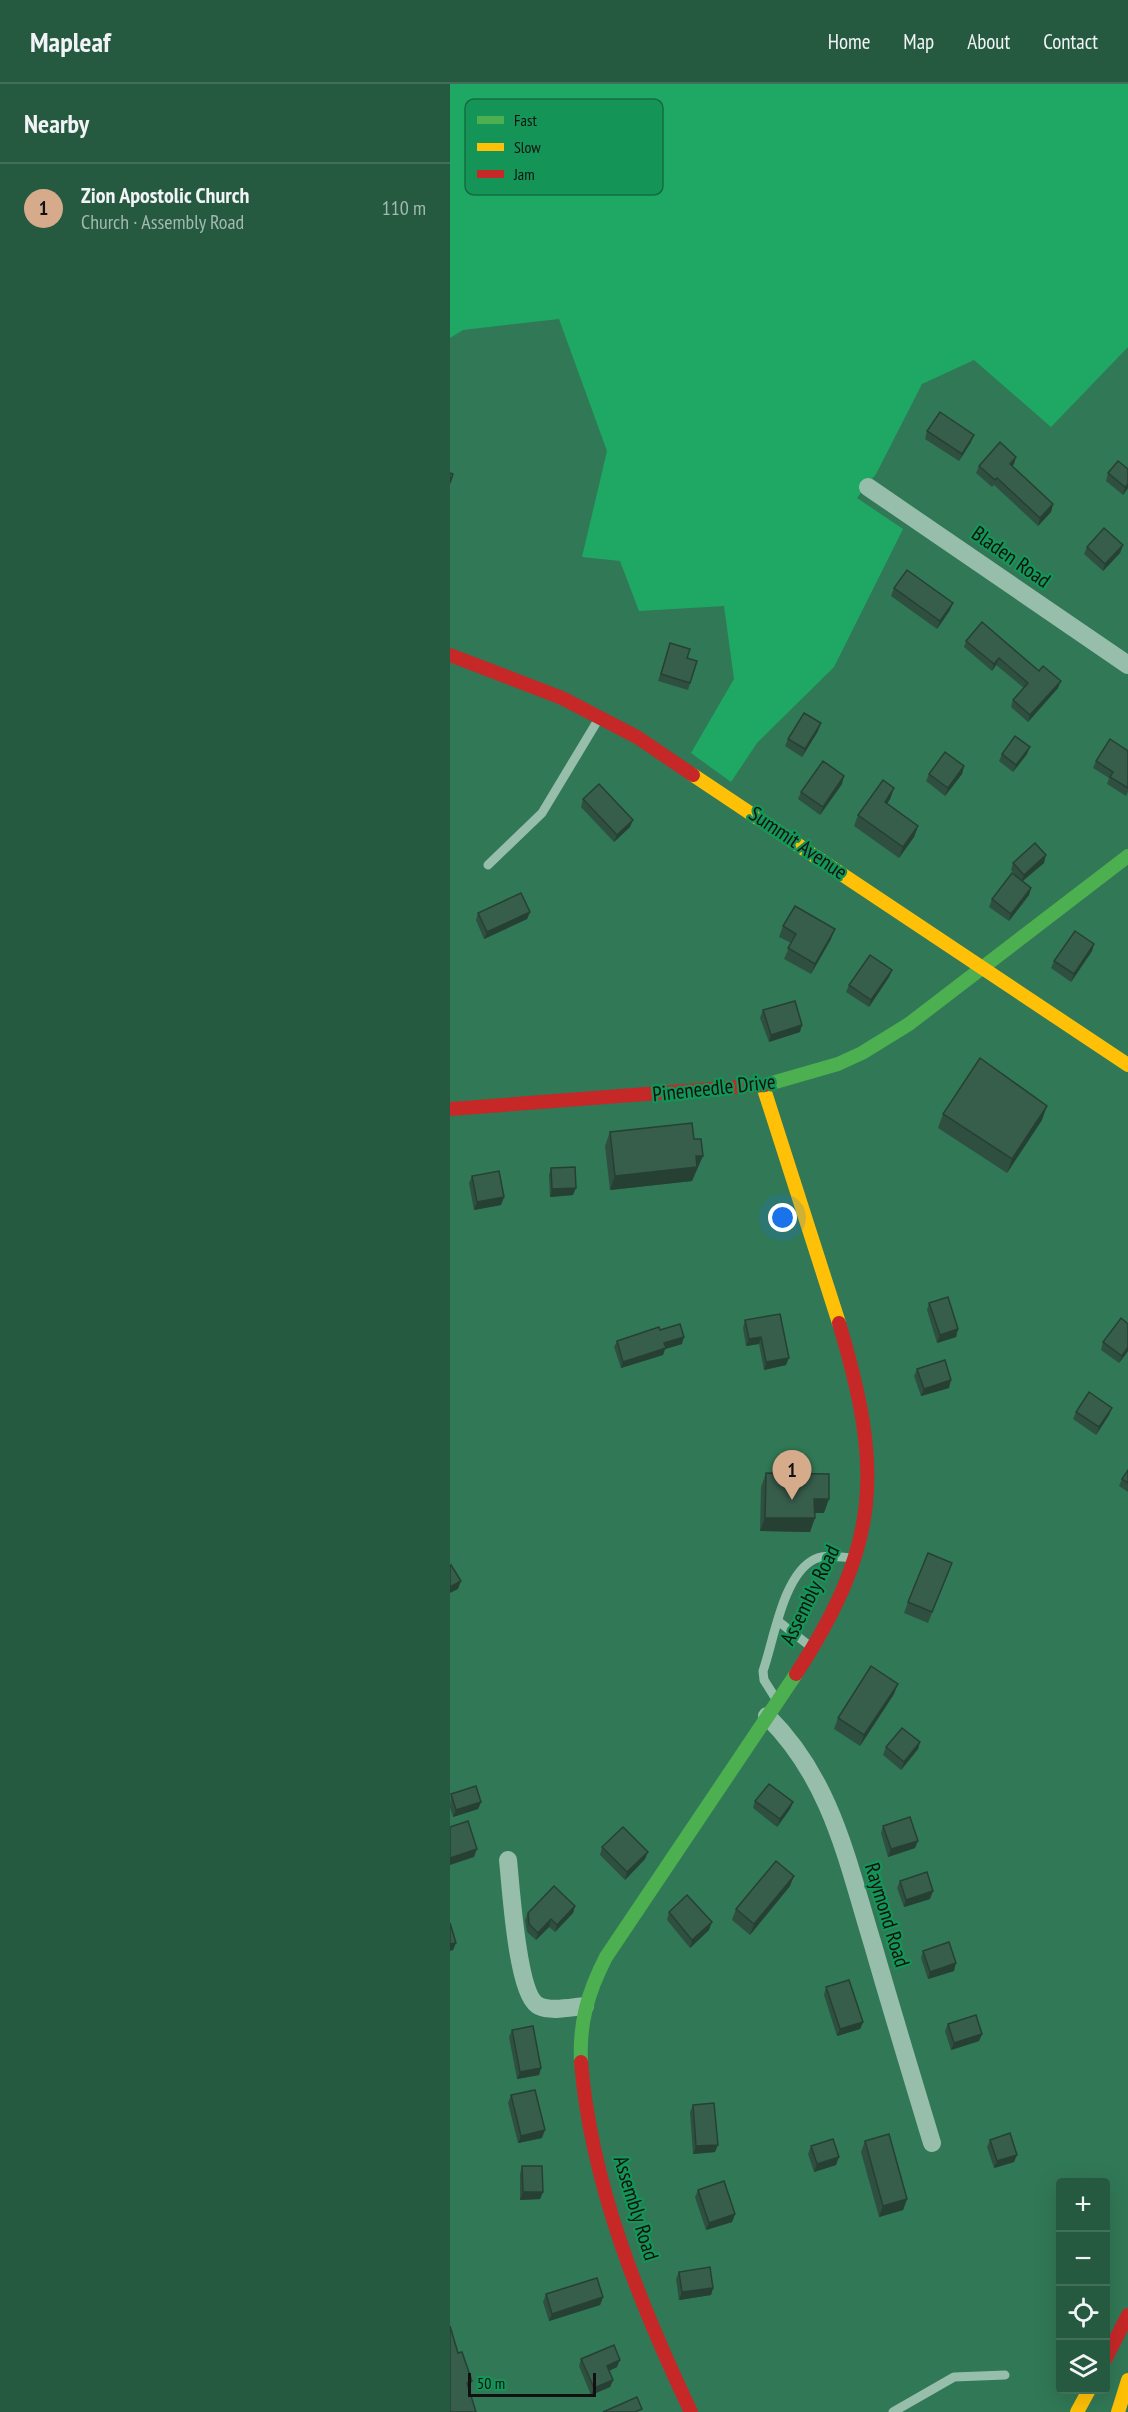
<!DOCTYPE html>
<html lang="en">
<head>
<meta charset="utf-8">
<style>
  :root { --surface:#255a40; --page:#2d6047; --text:#f1f3f6; --muted:#a3b9b1; --line:#426f59; --accent:#d6ab8b }
  body { margin:0; font-family:"PT Sans Narrow",sans-serif; background:var(--page); color:var(--text) }
  .controls { position:absolute; right:18px; bottom:18px; display:grid; overflow:hidden; border-radius:6px; box-shadow:0 6px 24px #0002 }
  .controls button { width:54px; height:54px; display:grid; place-items:center; padding:0; border:0; border-bottom:2px solid var(--line); background:var(--surface); color:var(--text); font:30px sans-serif }
  .scale { position:absolute; left:18px; bottom:15px; width:128px; box-sizing:border-box; padding-left:6px; border:3px solid #111; border-top:0; font-size:16px; line-height:21px; white-space:nowrap; color:#111; -webkit-text-stroke:4px #149557; paint-order:stroke }
  .you { position:absolute; left:333px; top:1134px; width:21px; height:21px; margin:-15px; border:4px solid #fff; border-radius:50%; background:#1a73e8; box-shadow:0 0 0 9px #1a73e833 }
  .badge { display:grid; place-items:center; width:39px; height:39px; border-radius:50%; background:var(--accent); color:#111; font-size:20px; font-weight:700 }
  .pin { position:absolute; translate:-50% -50px; filter:drop-shadow(0 2px 3px #0008) }
  .pin::after { content:''; position:absolute; top:32px; width:21px; height:18px; background:inherit; clip-path:polygon(0 0,100% 0,50% 100%) }
  .list { margin:0; padding:0; list-style:none }
  h2 { display:flex; justify-content:space-between; align-items:center; height:78px; margin:0; padding:0 24px; font-size:26px }
  h2 small { font-size:20px; font-weight:400; color:var(--muted) }
  .list li { display:grid; grid-template-columns:39px 1fr auto; gap:18px; align-items:center; box-sizing:border-box; height:90px; padding:0 24px; border-top:2px solid var(--line) }
  .list b { display:block; font-size:22px; white-space:nowrap }
  .list p { margin:0; font-size:20px; white-space:nowrap; color:var(--muted) }
  .list em { font-size:20px; font-style:normal; color:var(--muted) }
  .icon { flex:none; width:33px; height:33px; fill:none; stroke:currentColor; stroke-width:2; stroke-linecap:round; stroke-linejoin:round }
  .map { position:relative; flex:none; width:678px; height:2328px; overflow:hidden }
  header { display:flex; align-items:center; gap:36px; box-sizing:border-box; height:84px; padding:0 30px; background:var(--surface); border-bottom:2px solid var(--line) }
  header strong { font-size:28px }
  nav { display:flex; gap:33px; margin-inline-start:auto; font-size:21px }
  main { display:flex }
  aside { flex:1; background:var(--surface) }
  .map>svg:first-child { display:block }
  .green { fill:#1fa864 }
  .lines { fill:none; stroke-linecap:round; stroke-linejoin:round }
  .lane { stroke:#96beaa; stroke-width:9 }
  .street { stroke:#96beaa; stroke-width:18 }
  .fast { stroke:#4caf50; stroke-width:14 }
  .slow { stroke:#ffc107; stroke-width:14 }
  .jam { stroke:#c62828; stroke-width:14 }
  .wall { fill:#2f5040 }
  .shaded-wall { fill:#264134 }
  .building { fill:#375d4b; stroke:#264134; stroke-width:1.5 }
  .labels { text-anchor:middle; stroke-width:4.5; stroke-linejoin:round; paint-order:stroke }
  .street-label { font-size:21px; fill:#111; stroke:#149557 }
  .key { fill:#149557; stroke:#136d42; stroke-width:1.5 }
  .key-label { font-size:16px; fill:#111 }
</style>
</head>
<body>
<header>
<strong>Mapleaf</strong>
<nav><a>Home</a><a>Map</a><a>About</a><a>Contact</a></nav>
</header>
<main>
<aside>
<h2>Nearby<small></small></h2>
<ul class="list">
<li><span class="badge">1</span><div><b>Zion Apostolic Church</b><p>Church · Assembly Road</p></div><em>110 m</em></li>
</ul>
</aside>
<div class="map">
<svg width="678" height="2328" viewBox="0 0 678 2328">
  <rect width="100%" height="100%" fill="#317856"/>
  <!-- green -->
  <polygon class="green" points="0,0 678,0 678,263 601,343 524,276 472,300 426,390 407,414 453,445 384,583 307,659 281,698 241,669 284,595 274,522 189,527 170,477 132,473 157,367 109,235 13,246 0,254"/>
  <g class="lines">
    <!-- lane -->
    <g class="lane">
      <polyline points="38,781 92,729 148,636"/>
      <polyline points="328,1537 361,1563"/>
      <path d="M326,1615l-12,-19 -1,-9c11,-31 20,-97 52,-112 11,-5 26,-2 37,-1"/>
      <polyline points="443,2328 504,2293 555,2291"/>
    </g>
    <!-- street -->
    <g class="street">
      <polyline points="418,403 678,581"/>
      <path d="M317,1632c65,64 80,145 106,229 19,66 39,132 59,198"/>
      <path d="M58,1776c3,27 9,136 31,146 12,6 33,1 46,0"/>
    </g>
    <!-- fast -->
    <g class="fast">
      <polyline points="315,1001 388,980 412,969 459,940 678,772"/>
      <path d="M131,1978c-2,-39 7,-70 25,-105l190,-283"/>
    </g>
    <!-- slow -->
    <g class="slow">
      <polyline points="243,691 678,981"/>
      <polyline points="313,1002 389,1239"/>
      <polyline points="627,2328 639,2306"/>
      <polyline points="668,2328 678,2296"/>
    </g>
    <!-- jam -->
    <g class="jam">
      <polyline points="0,571 112,614 187,653 243,691"/>
      <polyline points="0,1025 315,1001"/>
      <path d="M346,1590c85,-131 87,-204 43,-351"/>
      <path d="M131,1978c10,122 58,240 110,350"/>
      <polyline points="656,2274 678,2231"/>
    </g>
  </g>
  <!-- wall -->
  <g class="wall">
    <polygon points="477,347 521,358 509,377 475,355"/>
    <polygon points="564,380 562,382 603,420 601,428 588,442 544,401 542,403 526,389 529,382"/>
    <polygon points="678,385 678,404 673,411 656,397 658,389"/>
    <polygon points="673,461 670,469 653,487 634,470 637,463"/>
    <polygon points="444,504 500,526 487,545 441,512"/>
    <polygon points="516,557 608,604 578,638 561,623 563,616 574,604 546,581 542,587 514,563"/>
    <polygon points="220,559 237,574 247,577 238,606 208,597"/>
    <polygon points="368,647 352,673 335,662 338,655"/>
    <polygon points="678,667 678,708 676,712 657,700 659,694 643,684 646,677"/>
    <polygon points="552,670 577,670 563,688 549,677"/>
    <polygon points="514,682 512,690 495,712 476,697 479,690"/>
    <polygon points="392,700 370,731 348,715 351,708"/>
    <polygon points="444,704 440,715 437,720 468,742 464,753 449,774 404,742 408,731"/>
    <polygon points="133,715 180,743 164,758 131,723"/>
    <polygon points="563,779 594,779 573,797 581,804 579,811 559,837 539,823 542,815 566,792 561,786"/>
    <polygon points="80,828 77,835 34,855 26,836 28,829"/>
    <polygon points="333,842 381,855 361,890 334,875 341,859 329,853"/>
    <polygon points="644,860 642,867 621,898 601,884 604,877"/>
    <polygon points="442,886 439,893 419,923 396,908 399,901"/>
    <polygon points="313,926 350,948 319,958 310,934"/>
    <polygon points="493,1030 592,1036 557,1089 488,1044"/>
    <polygon points="160,1048 248,1086 246,1086 242,1097 160,1106 155,1062"/>
    <polygon points="101,1084 123,1111 100,1113 99,1091"/>
    <polygon points="22,1092 54,1113 51,1121 24,1126 19,1099"/>
    <polygon points="479,1219 508,1245 506,1253 487,1259 477,1226"/>
    <polygon points="330,1230 336,1281 314,1286 309,1260 296,1262 293,1244 295,1236"/>
    <polygon points="678,1240 678,1267 669,1279 651,1266 653,1258"/>
    <polygon points="167,1257 232,1260 215,1265 213,1271 171,1284 164,1263"/>
    <polygon points="467,1285 499,1304 471,1312 464,1292"/>
    <polygon points="626,1328 659,1331 646,1351 623,1335"/>
    <polygon points="678,1386 678,1408 669,1402 672,1395"/>
    <polygon points="316,1389 374,1429 365,1429 360,1448 310,1447 311,1403"/>
    <polygon points="498,1489 478,1539 454,1529 458,1518"/>
    <polygon points="444,1610 410,1662 384,1645 388,1634"/>
    <polygon points="470,1658 468,1665 451,1686 433,1671 436,1663"/>
    <polygon points="1,1710 31,1718 28,1725 3,1733 0,1723"/>
    <polygon points="305,1717 343,1718 340,1725 327,1743 303,1724"/>
    <polygon points="433,1742 465,1764 438,1773 431,1749"/>
    <polygon points="152,1763 195,1775 175,1796 150,1771"/>
    <polygon points="450,1797 480,1815 454,1823 447,1804"/>
    <polygon points="340,1802 300,1851 282,1836 286,1825"/>
    <polygon points="125,1822 123,1829 105,1848 99,1843 86,1856 77,1848 75,1836 78,1829"/>
    <polygon points="219,1828 259,1846 240,1864 217,1836"/>
    <polygon points="473,1867 504,1887 478,1895 471,1874"/>
    <polygon points="376,1903 413,1938 410,1945 387,1952 374,1911"/>
    <polygon points="498,1940 532,1950 529,1957 501,1966 495,1947"/>
    <polygon points="62,1946 91,1984 89,1991 67,1995 59,1953"/>
    <polygon points="61,2011 92,2054 68,2059 58,2019"/>
    <polygon points="243,2021 265,2068 243,2070 240,2028"/>
    <polygon points="540,2056 564,2078 544,2084 537,2063"/>
    <polygon points="415,2057 457,2115 453,2126 429,2133 411,2068"/>
    <polygon points="361,2062 386,2081 364,2088 358,2070"/>
    <polygon points="72,2082 93,2108 90,2115 70,2116 70,2090"/>
    <polygon points="248,2106 285,2130 282,2138 256,2146 245,2113"/>
    <polygon points="229,2188 263,2204 261,2211 229,2216 226,2195"/>
    <polygon points="96,2210 153,2213 150,2221 99,2237 93,2218"/>
    <polygon points="131,2275 167,2283 159,2287 163,2296 160,2303 141,2311 129,2282"/>
  </g>
  <!-- shaded-wall -->
  <g class="shaded-wall">
    <polygon points="524,351 521,358 509,377 512,370"/>
    <polygon points="566,373 564,380 557,387 560,380"/>
    <polygon points="678,400 678,404 673,411 675,403"/>
    <polygon points="603,420 601,428 588,442 590,434"/>
    <polygon points="673,461 670,469 653,487 655,480"/>
    <polygon points="503,519 500,526 487,545 490,537"/>
    <polygon points="549,574 546,581 542,587 544,580"/>
    <polygon points="611,597 608,604 578,638 580,631"/>
    <polygon points="371,639 368,647 352,673 355,665"/>
    <polygon points="580,663 577,670 563,688 566,681"/>
    <polygon points="514,682 512,690 495,712 498,704"/>
    <polygon points="394,692 392,700 370,731 373,723"/>
    <polygon points="444,704 440,715 431,729 435,718"/>
    <polygon points="183,736 180,743 164,758 167,751"/>
    <polygon points="468,742 464,753 449,774 453,763"/>
    <polygon points="596,771 594,779 571,798 574,791"/>
    <polygon points="581,804 579,811 559,837 561,830"/>
    <polygon points="80,828 77,835 34,855 37,848"/>
    <polygon points="385,845 381,855 361,890 365,880"/>
    <polygon points="644,860 642,867 621,898 624,890"/>
    <polygon points="442,886 439,893 419,923 421,916"/>
    <polygon points="352,941 350,948 319,958 321,951"/>
    <polygon points="597,1022 592,1036 557,1089 562,1075"/>
    <polygon points="246,1072 253,1072 242,1097 160,1106 165,1092"/>
    <polygon points="126,1104 123,1111 100,1113 102,1105"/>
    <polygon points="54,1113 51,1121 24,1126 27,1118"/>
    <polygon points="508,1245 506,1253 487,1259 490,1251"/>
    <polygon points="234,1253 232,1260 215,1265 213,1271 171,1284 173,1278 214,1259"/>
    <polygon points="311,1253 309,1260 296,1262 299,1255"/>
    <polygon points="678,1263 678,1267 669,1279 672,1272"/>
    <polygon points="339,1274 336,1281 314,1286 316,1278"/>
    <polygon points="501,1296 499,1304 471,1312 474,1305"/>
    <polygon points="662,1324 659,1331 646,1351 649,1343"/>
    <polygon points="364,1415 379,1415 374,1429 359,1429"/>
    <polygon points="315,1434 365,1434 360,1448 310,1447"/>
    <polygon points="11,1497 8,1505 0,1509 0,1503"/>
    <polygon points="448,1600 444,1610 410,1662 414,1651"/>
    <polygon points="470,1658 468,1665 451,1686 454,1678"/>
    <polygon points="31,1718 28,1725 3,1733 6,1726"/>
    <polygon points="343,1718 340,1725 327,1743 330,1735"/>
    <polygon points="468,1757 465,1764 438,1773 441,1765"/>
    <polygon points="27,1765 24,1773 0,1781 0,1774"/>
    <polygon points="198,1768 195,1775 175,1796 177,1788"/>
    <polygon points="344,1792 340,1802 300,1851 304,1840"/>
    <polygon points="483,1807 480,1815 454,1823 456,1816"/>
    <polygon points="125,1822 123,1829 105,1848 107,1841"/>
    <polygon points="101,1835 99,1843 86,1856 88,1849"/>
    <polygon points="262,1838 259,1846 240,1864 242,1856"/>
    <polygon points="6,1859 3,1866 0,1867 0,1860"/>
    <polygon points="506,1879 504,1887 478,1895 480,1888"/>
    <polygon points="413,1938 410,1945 387,1952 390,1945"/>
    <polygon points="532,1950 529,1957 501,1966 504,1959"/>
    <polygon points="91,1984 89,1991 67,1995 70,1988"/>
    <polygon points="95,2046 92,2054 68,2059 71,2052"/>
    <polygon points="268,2061 265,2068 243,2070 246,2062"/>
    <polygon points="567,2071 564,2078 544,2084 547,2077"/>
    <polygon points="389,2073 386,2081 364,2088 367,2080"/>
    <polygon points="73,2108 93,2108 90,2115 70,2116"/>
    <polygon points="457,2115 453,2126 429,2133 433,2122"/>
    <polygon points="285,2130 282,2138 256,2146 259,2139"/>
    <polygon points="263,2204 261,2211 229,2216 232,2208"/>
    <polygon points="153,2213 150,2221 99,2237 102,2230"/>
    <polygon points="170,2276 167,2283 154,2289 157,2282"/>
    <polygon points="163,2296 160,2303 141,2311 144,2304"/>
    <polygon points="22,2297 19,2304 17,2299"/>
  </g>
  <!-- building -->
  <g class="building">
    <polygon points="490,328 524,351 512,370 477,347"/>
    <polygon points="550,358 566,373 560,380 603,420 590,434 547,394 545,396 529,382"/>
    <polygon points="668,377 678,385 678,400 675,403 658,389"/>
    <polygon points="0,389 3,390 0,399"/>
    <polygon points="654,444 673,461 655,480 637,463"/>
    <polygon points="457,486 503,519 490,537 444,504"/>
    <polygon points="532,538 589,587 593,582 611,597 580,631 563,616 578,599 549,574 544,580 516,557"/>
    <polygon points="220,559 240,565 237,574 247,577 240,599 211,590"/>
    <polygon points="354,629 371,639 355,665 338,655"/>
    <polygon points="565,652 580,663 566,681 552,670"/>
    <polygon points="660,655 678,667 678,704 660,693 663,688 646,677"/>
    <polygon points="495,668 514,682 498,704 479,690"/>
    <polygon points="373,677 394,692 373,723 351,708"/>
    <polygon points="433,696 444,704 435,718 468,742 453,763 408,731"/>
    <polygon points="149,700 183,736 167,751 133,715"/>
    <polygon points="585,759 596,771 574,791 563,779"/>
    <polygon points="562,789 581,804 561,830 542,815"/>
    <polygon points="71,809 80,828 37,848 28,829"/>
    <polygon points="345,822 385,845 365,880 338,864 346,850 333,842"/>
    <polygon points="625,847 644,860 624,890 604,877"/>
    <polygon points="420,871 442,886 421,916 399,901"/>
    <polygon points="345,917 352,941 321,951 313,926"/>
    <polygon points="530,974 597,1022 562,1075 493,1030"/>
    <polygon points="242,1039 244,1055 251,1055 253,1072 246,1072 247,1083 165,1092 160,1048"/>
    <polygon points="125,1083 126,1104 102,1105 101,1084"/>
    <polygon points="49,1087 54,1113 27,1118 22,1092"/>
    <polygon points="498,1213 508,1245 490,1251 479,1219"/>
    <polygon points="330,1230 339,1274 316,1278 311,1253 299,1255 295,1236"/>
    <polygon points="671,1234 678,1240 678,1263 672,1272 653,1258"/>
    <polygon points="230,1240 234,1253 214,1259 216,1264 173,1278 167,1257 209,1243 210,1246"/>
    <polygon points="495,1276 501,1296 474,1305 467,1285"/>
    <polygon points="639,1308 662,1324 649,1343 626,1328"/>
    <polygon points="678,1386 678,1399 672,1395"/>
    <polygon points="316,1389 379,1390 379,1415 364,1415 365,1434 315,1434"/>
    <polygon points="478,1469 502,1479 482,1528 458,1518"/>
    <polygon points="1,1481 11,1497 0,1503 0,1482"/>
    <polygon points="421,1582 448,1600 414,1651 388,1634"/>
    <polygon points="452,1644 470,1658 454,1678 436,1663"/>
    <polygon points="319,1700 343,1718 330,1735 305,1717"/>
    <polygon points="26,1702 31,1718 6,1726 1,1710"/>
    <polygon points="460,1733 468,1757 441,1765 433,1742"/>
    <polygon points="18,1737 27,1765 0,1774 0,1743"/>
    <polygon points="173,1743 198,1768 177,1788 152,1763"/>
    <polygon points="326,1777 344,1792 304,1840 286,1825"/>
    <polygon points="477,1788 483,1807 456,1816 450,1797"/>
    <polygon points="104,1802 125,1822 107,1841 101,1835 88,1849 79,1840 78,1829"/>
    <polygon points="237,1811 262,1838 242,1856 219,1828"/>
    <polygon points="0,1839 6,1859 0,1860"/>
    <polygon points="499,1858 506,1879 480,1888 473,1867"/>
    <polygon points="399,1896 413,1938 390,1945 376,1903"/>
    <polygon points="526,1931 532,1950 504,1959 498,1940"/>
    <polygon points="83,1942 91,1984 70,1988 62,1946"/>
    <polygon points="85,2006 95,2046 71,2052 61,2011"/>
    <polygon points="264,2019 268,2061 246,2062 243,2021"/>
    <polygon points="560,2049 567,2071 547,2077 540,2056"/>
    <polygon points="439,2050 457,2115 433,2122 415,2057"/>
    <polygon points="383,2055 389,2073 367,2080 361,2062"/>
    <polygon points="72,2082 92,2082 93,2108 73,2108"/>
    <polygon points="274,2097 285,2130 259,2139 248,2106"/>
    <polygon points="260,2183 263,2204 232,2208 229,2188"/>
    <polygon points="147,2194 153,2213 102,2230 96,2210"/>
    <polygon points="0,2242 8,2269 12,2268 22,2297 17,2299 26,2328 0,2328"/>
    <polygon points="164,2261 170,2276 157,2282 163,2296 144,2304 131,2275"/>
    <polygon points="187,2313 192,2325 185,2328 153,2328"/>
  </g>
  <g class="labels">
    <!-- street labels -->
    <g class="street-label">
      <text transform="translate(561 473) rotate(35)" y="7">Bladen Road</text>
      <text transform="translate(348 759) rotate(34)" y="7">Summit Avenue</text>
      <text transform="translate(264 1004) rotate(-6)" y="7">Pineneedle Drive</text>
      <text transform="translate(360 1511) rotate(-64)" y="7">Assembly Road</text>
      <text transform="translate(437 1831) rotate(73)" y="7">Raymond Road</text>
      <text transform="translate(186 2124) rotate(73)" y="7">Assembly Road</text>
    </g>
  </g>
  <!-- legend -->
  <rect x="15" y="15" width="198" height="96" rx="9" class="key"/>
  <rect x="27" y="32" width="27" height="8" fill="#4caf50"/>
  <rect x="27" y="59" width="27" height="8" fill="#ffc107"/>
  <rect x="27" y="86" width="27" height="8" fill="#c62828"/>
  <g class="key-label">
    <text x="64" y="42">Fast</text>
    <text x="64" y="69">Slow</text>
    <text x="64" y="96">Jam</text>
  </g>
</svg>
<div class="controls">
<button>+</button>
<button>−</button>
<button><svg class="icon" aria-label="locate" viewBox="0 0 24 24"><circle cx="12" cy="12" r="6"/><path d="M12 2v4M12 18v4M2 12h4M18 12h4"/></svg></button>
<button><svg class="icon" aria-label="layers" viewBox="0 0 24 24"><path d="M12 4l9 5-9 5-9-5zM3 14l9 5 9-5"/></svg></button>
</div>
<div class="scale">50 m</div>
<div class="you"></div>
<div class="pin badge" style="left:342px;top:1416px">1</div>
</div>
</main>
</body>
</html>
